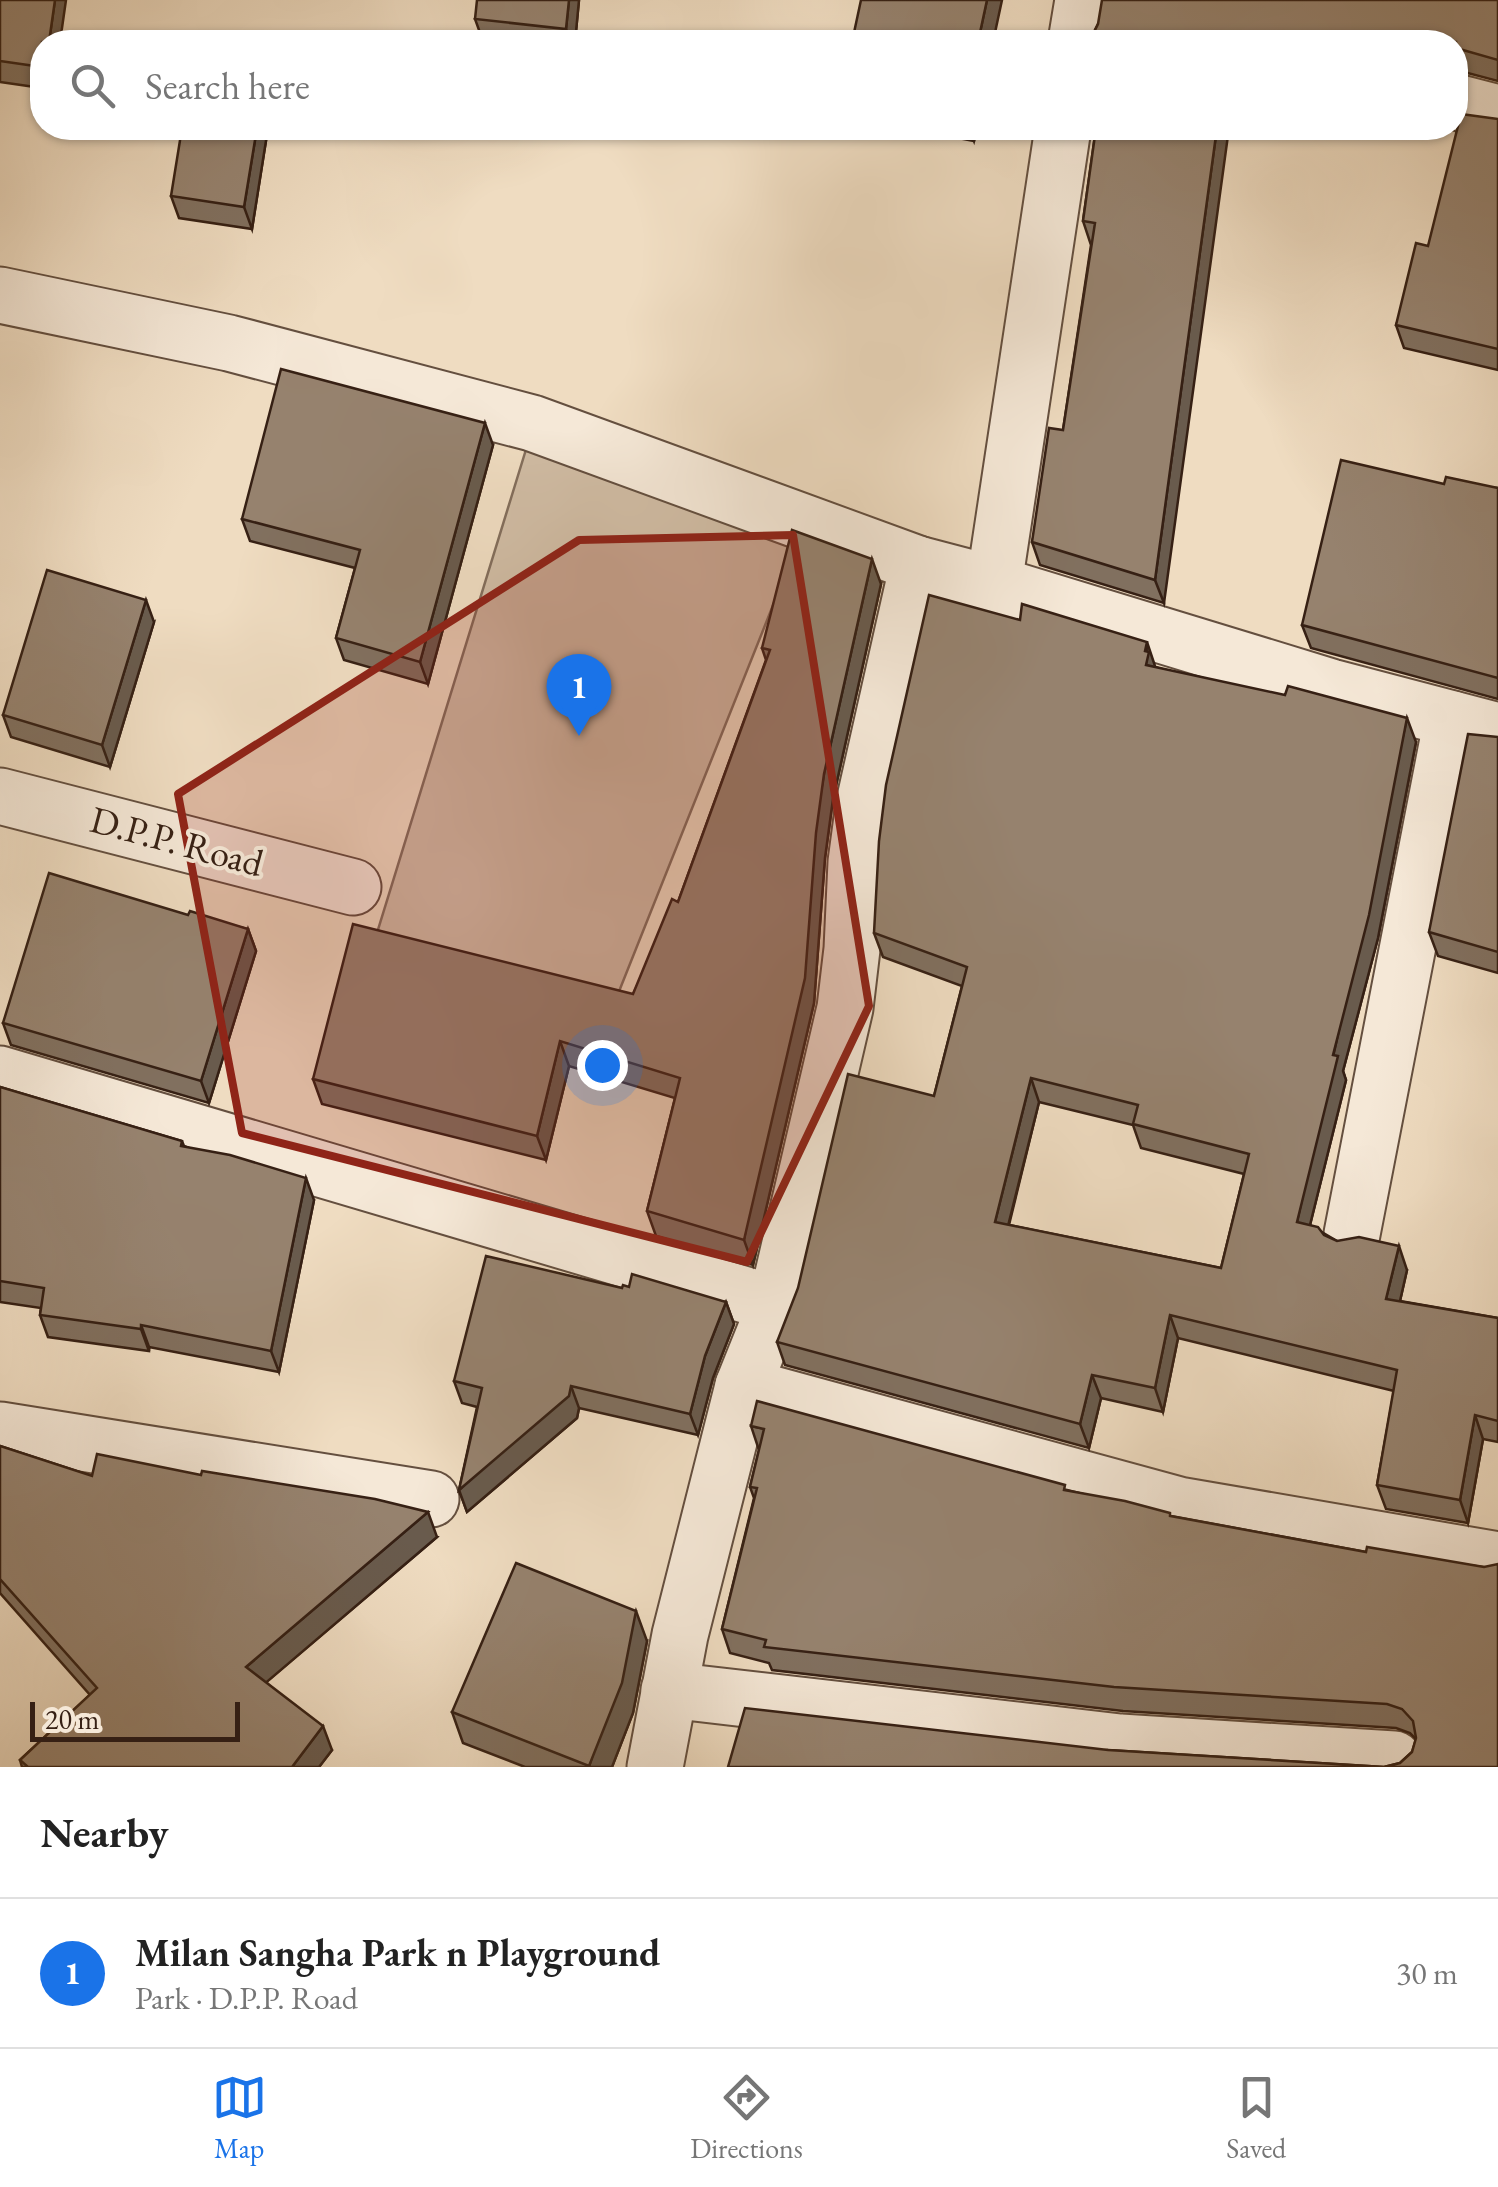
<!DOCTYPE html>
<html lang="en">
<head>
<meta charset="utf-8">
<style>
  :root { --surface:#fff; --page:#f2f2f2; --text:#222; --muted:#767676; --line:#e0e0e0; --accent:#1a73e8 }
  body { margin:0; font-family:"EB Garamond",serif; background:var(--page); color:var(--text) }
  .scale { position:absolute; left:30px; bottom:25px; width:210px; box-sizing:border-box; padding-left:10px; border:5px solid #362014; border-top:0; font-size:28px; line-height:35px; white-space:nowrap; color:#362014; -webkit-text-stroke:8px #f5e8d7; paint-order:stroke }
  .you { position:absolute; left:602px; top:1065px; width:35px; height:35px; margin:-25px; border:8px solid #fff; border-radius:50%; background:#1a73e8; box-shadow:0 0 0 15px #1a73e833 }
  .badge { display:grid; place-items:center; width:65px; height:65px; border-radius:50%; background:var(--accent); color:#fff; font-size:32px; font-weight:700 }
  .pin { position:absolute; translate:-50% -82px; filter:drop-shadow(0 2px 5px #0008) }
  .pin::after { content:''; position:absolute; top:52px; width:35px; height:30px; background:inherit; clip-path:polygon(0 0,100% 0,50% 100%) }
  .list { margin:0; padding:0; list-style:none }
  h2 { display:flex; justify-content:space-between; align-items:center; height:130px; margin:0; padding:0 40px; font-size:42px }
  h2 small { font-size:32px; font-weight:400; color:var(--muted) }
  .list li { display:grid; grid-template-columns:65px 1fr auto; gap:30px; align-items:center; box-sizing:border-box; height:150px; padding:0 40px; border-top:2px solid var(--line) }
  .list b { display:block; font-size:38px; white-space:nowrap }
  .list p { margin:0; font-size:32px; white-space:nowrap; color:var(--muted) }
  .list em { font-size:32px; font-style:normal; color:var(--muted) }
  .icon { flex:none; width:55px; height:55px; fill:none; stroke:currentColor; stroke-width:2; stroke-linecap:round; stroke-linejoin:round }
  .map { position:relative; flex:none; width:1498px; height:1767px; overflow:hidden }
  .search { position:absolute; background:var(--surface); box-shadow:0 2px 8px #0004; left:30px; right:30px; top:30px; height:110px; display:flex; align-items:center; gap:25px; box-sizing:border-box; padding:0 35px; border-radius:40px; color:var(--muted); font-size:38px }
  .sheet { height:280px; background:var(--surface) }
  nav { display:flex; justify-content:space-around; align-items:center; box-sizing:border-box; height:140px; border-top:2px solid var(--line); background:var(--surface); font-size:28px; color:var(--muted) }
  nav a { display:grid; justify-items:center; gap:5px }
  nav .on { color:var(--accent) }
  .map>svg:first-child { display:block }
  .green { fill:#d0bca4; stroke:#836e5c; stroke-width:2.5 }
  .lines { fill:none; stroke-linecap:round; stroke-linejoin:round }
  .street-casing { stroke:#644f3f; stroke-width:59 }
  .street { stroke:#f5e8d7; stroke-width:55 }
  .wall { fill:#81705f; stroke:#362014; stroke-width:2.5; fill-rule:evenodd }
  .shaded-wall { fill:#695b4d; stroke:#362014; stroke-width:2.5 }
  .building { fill:#96826e; stroke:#362014; stroke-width:2.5; fill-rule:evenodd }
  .marked { fill:#8f2418; fill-opacity:0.2; stroke:#8f2418; stroke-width:8; stroke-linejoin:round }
  .labels { text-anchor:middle; stroke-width:8; stroke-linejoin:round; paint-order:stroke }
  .street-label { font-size:38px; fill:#362014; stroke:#f5e8d7 }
</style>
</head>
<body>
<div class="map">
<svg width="1498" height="1767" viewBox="0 0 1498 1767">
  <rect width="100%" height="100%" fill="#efdcc1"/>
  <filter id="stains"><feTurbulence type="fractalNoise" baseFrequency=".002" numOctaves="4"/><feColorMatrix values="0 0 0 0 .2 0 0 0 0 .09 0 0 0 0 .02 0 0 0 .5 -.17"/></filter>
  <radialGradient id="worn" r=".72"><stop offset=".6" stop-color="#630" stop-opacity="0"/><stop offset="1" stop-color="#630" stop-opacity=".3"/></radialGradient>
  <!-- green -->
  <polygon class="green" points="528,443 799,540 614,1004 377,933"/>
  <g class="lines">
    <!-- street casing -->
    <g class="street-casing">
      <g id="street">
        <polyline points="1076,42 1083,0"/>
        <polyline points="1456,102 1498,113"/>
        <polyline points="0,295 229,343 532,423 918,564 994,584 1331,687 1498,731"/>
        <polyline points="994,584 1063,128"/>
        <polyline points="0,796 353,887"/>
        <polyline points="0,1074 776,1304"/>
        <polyline points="1352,1234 1452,719"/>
        <polyline points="743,1386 1179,1505 1498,1560"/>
        <polyline points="0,1430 431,1499"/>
        <polyline points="669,1690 1120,1742 1394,1759"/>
        <polyline points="655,1767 680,1635 743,1386 776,1304 845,1008 852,949 856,862 864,803 918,564"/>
      </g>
    </g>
    <!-- street -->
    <use href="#street" class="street"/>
  </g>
  <!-- wall -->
  <g class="wall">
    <polygon points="0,0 42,42 42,88 0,82"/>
    <polygon points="579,0 575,42 498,42 483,41 475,19"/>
    <polygon points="1498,0 1498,81 1464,72 1456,72 1456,42 1091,42 1090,40 1098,24"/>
    <polygon points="1498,119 1498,370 1404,348 1396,325 1428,246"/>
    <polygon points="268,128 252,229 179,218 171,196"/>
    <polygon points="906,128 977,128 974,141"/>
    <polygon points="1096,128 1164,603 1040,565 1032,542 1063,430 1091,245 1083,221"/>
    <polygon points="493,445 428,684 344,660 336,638 355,568 250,541 242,519"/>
    <polygon points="1444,484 1498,488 1498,699 1311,648 1302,625"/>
    <polygon points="881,584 833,799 825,858 814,1003 753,1265 656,1236 647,1211 675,1098 569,1066 546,1160 322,1104 313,1079 633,994 678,902 766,660 762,648"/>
    <polygon points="154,622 110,767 11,737 3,715"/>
    <path d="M1155,667l261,75 -38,196 -35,133 3,9 -36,145 27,16 70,29 -7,31 98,17v124l-15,-3 -15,84 -82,-14 -9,-24 17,-94 -216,-53 -15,74 -62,-14 -12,50 -304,-83 -8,-23 157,-246 28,-110 -79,-29 -9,-24zM1039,1102l94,23 8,23 103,26 -23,94 -212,-43z"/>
    <polygon points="1498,737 1498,973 1438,956 1429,932"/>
    <polygon points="188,915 248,929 256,951 209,1103 11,1045 3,1023"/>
    <polygon points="0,1087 182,1141 184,1146 314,1200 279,1372 149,1347 149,1351 48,1337 40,1315 41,1308 0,1302"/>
    <polygon points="622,1288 726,1302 734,1324 713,1378 698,1435 579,1408 577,1418 467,1512 459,1490 477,1407 462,1403 454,1381"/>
    <polygon points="751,1426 1067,1490 1171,1516 1366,1552 1484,1567 1498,1767 728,1767 1108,1750 1384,1767 1400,1763 1412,1752 1416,1739 1410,1733 1396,1728 1123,1711 772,1670 769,1663 730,1653 722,1629 754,1498 750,1487 759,1450"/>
    <polygon points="0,1446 92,1476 437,1537 266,1682 332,1750 319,1767 22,1767 20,1760 90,1695 0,1593"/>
    <polygon points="647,1641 633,1713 612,1767 525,1767 463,1743 452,1712"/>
  </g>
  <!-- shaded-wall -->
  <g class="shaded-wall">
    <polygon points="55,0 66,0 60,42 49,42"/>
    <polygon points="569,0 579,0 575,42 571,42 566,29"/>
    <polygon points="987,0 1002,0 993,42 978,42"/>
    <polygon points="257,128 268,128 252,229 244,207"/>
    <polygon points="969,128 977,128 974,141"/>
    <polygon points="1217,128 1229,128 1164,603 1155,580"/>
    <polygon points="485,423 493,445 428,684 420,662"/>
    <polygon points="872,559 881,584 833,799 825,858 814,1003 753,1265 744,1240 824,774"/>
    <polygon points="146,600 154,622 110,767 102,745"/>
    <polygon points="1147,642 1155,666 1155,668 1146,665"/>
    <polygon points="1407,718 1416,742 1378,938 1343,1071 1346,1080 1305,1245 1297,1222"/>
    <polygon points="248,929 256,951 209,1103 201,1081"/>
    <polygon points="560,1041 569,1066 546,1160 537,1136"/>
    <polygon points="1031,1078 1039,1102 1003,1246 995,1222"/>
    <polygon points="306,1178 314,1200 279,1372 271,1351"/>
    <polygon points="1399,1246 1407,1270 1395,1323 1386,1299"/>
    <polygon points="726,1302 734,1324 713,1378 698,1435 690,1414 705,1356"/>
    <polygon points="1170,1315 1178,1338 1163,1412 1155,1388"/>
    <polygon points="141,1325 149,1347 149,1351 141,1329"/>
    <polygon points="1092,1375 1101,1398 1089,1448 1080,1424"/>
    <polygon points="571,1386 579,1408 577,1418 467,1512 459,1490"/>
    <polygon points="1475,1415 1483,1439 1468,1523 1460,1500"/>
    <polygon points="428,1512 437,1537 255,1692 246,1667"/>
    <polygon points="636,1611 647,1641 633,1713 612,1767 589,1767"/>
    <polygon points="323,1726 332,1750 319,1767 292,1767"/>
  </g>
  <!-- building -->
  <g class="building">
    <polygon points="0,0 55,0 49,42 42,42 42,67 0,61"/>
    <polygon points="477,0 569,0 566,29 475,19"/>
    <polygon points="861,0 987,0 978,42 852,42"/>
    <polygon points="1102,0 1498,0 1498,60 1456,48 1456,42 1108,42 1090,40 1098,24"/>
    <polygon points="1461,114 1498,119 1498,349 1396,325 1416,243 1428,246"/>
    <polygon points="182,128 257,128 244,207 171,196"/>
    <polygon points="1096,128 1217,128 1155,580 1032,542 1049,428 1063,430 1095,223 1083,221"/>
    <polygon points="281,369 485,423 420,662 336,638 360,550 242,519"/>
    <polygon points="1341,460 1444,484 1446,477 1498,488 1498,678 1302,625"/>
    <polygon points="792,530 872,559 824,774 816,833 805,978 744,1240 647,1211 680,1078 560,1041 537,1136 313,1079 353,924 633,994 672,899 678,902 770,650 762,648"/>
    <polygon points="47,570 146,600 102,745 3,715"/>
    <path d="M929,595l91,25 2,-16 125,38 -2,9 4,1 -3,13 139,30 3,-9 119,32 -38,197 -36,140 5,1 -41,166 21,5 6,8 13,6 22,-4 40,9 -13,53 112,19v103l-23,-6 -15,85 -83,-15 20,-115 -227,-55 -15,73 -63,-13 -12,49 -303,-82 21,-54 50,-214 86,22 33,-129 -93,-34 5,-92 7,-56zM1031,1078l107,27 -5,19 116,30 -28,114 -226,-46z"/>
    <polygon points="1468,734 1498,737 1498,952 1429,932"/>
    <polygon points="49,873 188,915 190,911 248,929 201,1081 3,1023"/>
    <polygon points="0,1087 182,1141 181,1146 230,1155 306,1178 271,1351 141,1325 141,1329 40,1315 44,1288 0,1281"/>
    <polygon points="486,1256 622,1288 623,1285 629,1287 632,1274 726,1302 705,1356 690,1414 571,1386 569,1396 459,1490 482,1388 454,1381"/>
    <polygon points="757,1401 1065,1485 1064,1490 1125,1501 1170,1513 1170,1516 1366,1552 1367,1547 1484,1567 1498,1564 1498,1767 728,1767 745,1708 1108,1750 1384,1767 1400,1763 1412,1752 1416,1738 1413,1721 1402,1709 1387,1704 1114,1687 764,1647 766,1640 722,1629 757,1488 750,1487 764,1429 751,1426"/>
    <polygon points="0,1446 92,1476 97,1454 201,1475 202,1471 375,1499 428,1512 246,1667 323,1726 292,1767 28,1767 20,1760 97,1688 0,1579"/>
    <polygon points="516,1563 636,1611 622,1683 589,1766 452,1712"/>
  </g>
  <!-- marked area -->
  <path class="marked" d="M793,535l76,471 -122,256 -505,-129 -64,-339 401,-254z"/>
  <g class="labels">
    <!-- street labels -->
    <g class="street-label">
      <text transform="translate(177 841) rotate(15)" y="13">D.P.P. Road</text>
    </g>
  </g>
  <rect width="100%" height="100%" filter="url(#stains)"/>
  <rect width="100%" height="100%" fill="url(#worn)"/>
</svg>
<div class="scale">20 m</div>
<div class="you"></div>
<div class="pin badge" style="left:579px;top:736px">1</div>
<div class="search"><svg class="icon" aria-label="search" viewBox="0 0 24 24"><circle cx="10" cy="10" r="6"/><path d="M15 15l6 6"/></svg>Search here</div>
</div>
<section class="sheet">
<h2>Nearby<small></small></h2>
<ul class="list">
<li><span class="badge">1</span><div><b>Milan Sangha Park n Playground</b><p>Park · D.P.P. Road</p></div><em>30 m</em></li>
</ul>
</section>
<nav>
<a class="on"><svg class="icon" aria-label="map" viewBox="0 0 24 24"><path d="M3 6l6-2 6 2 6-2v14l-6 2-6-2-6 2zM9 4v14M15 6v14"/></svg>Map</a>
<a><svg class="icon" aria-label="directions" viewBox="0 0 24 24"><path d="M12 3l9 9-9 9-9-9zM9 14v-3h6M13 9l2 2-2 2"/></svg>Directions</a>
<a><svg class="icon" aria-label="saved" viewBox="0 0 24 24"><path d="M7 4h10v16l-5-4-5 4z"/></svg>Saved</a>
</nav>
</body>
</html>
